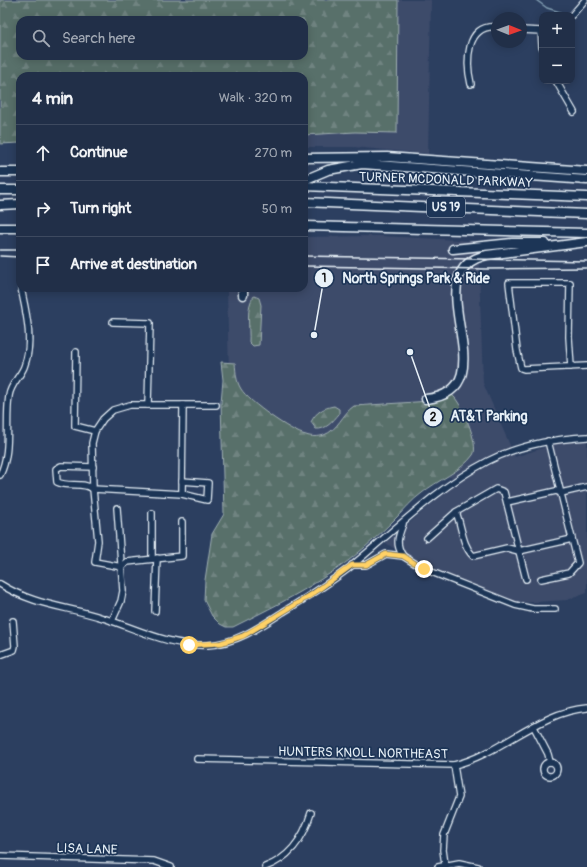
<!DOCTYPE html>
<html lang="en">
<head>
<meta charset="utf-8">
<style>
  :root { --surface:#212f48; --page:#29374f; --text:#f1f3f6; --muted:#a2a9b4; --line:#3e4a60 }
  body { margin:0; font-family:Pangolin,sans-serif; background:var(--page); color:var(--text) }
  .controls { position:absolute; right:12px; top:12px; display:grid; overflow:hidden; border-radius:8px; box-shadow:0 2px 10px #0003 }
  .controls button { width:36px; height:36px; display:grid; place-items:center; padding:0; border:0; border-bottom:1px solid var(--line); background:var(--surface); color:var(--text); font:20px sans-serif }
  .compass { position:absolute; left:491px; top:12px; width:36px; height:36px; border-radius:50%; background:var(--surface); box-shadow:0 2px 10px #0003; rotate:91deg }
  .stop { position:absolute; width:12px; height:12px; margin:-9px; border:3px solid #ffd166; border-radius:50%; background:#fff }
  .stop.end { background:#ffd166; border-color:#fff; box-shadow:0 1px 4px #0008 }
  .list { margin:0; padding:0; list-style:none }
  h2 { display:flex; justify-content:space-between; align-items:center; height:52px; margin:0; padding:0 16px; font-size:17px }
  h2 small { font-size:13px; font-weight:400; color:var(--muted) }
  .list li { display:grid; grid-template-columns:26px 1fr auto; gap:12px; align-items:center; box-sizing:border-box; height:56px; padding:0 16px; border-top:1px solid var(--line) }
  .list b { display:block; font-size:15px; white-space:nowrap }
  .list em { font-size:13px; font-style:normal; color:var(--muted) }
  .icon { flex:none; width:22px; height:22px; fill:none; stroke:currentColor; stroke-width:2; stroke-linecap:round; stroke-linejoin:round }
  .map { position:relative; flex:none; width:587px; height:867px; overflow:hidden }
  .search { position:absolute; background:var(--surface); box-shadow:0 2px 10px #0003; left:16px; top:16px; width:292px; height:44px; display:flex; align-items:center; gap:10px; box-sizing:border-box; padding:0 14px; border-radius:12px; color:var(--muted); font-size:15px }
  .panel { position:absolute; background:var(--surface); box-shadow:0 2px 10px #0003; left:16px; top:72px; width:292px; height:220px; border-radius:12px }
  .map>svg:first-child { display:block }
  .built { fill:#3e4b6b }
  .forest { fill:url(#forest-firs); stroke:#a0b0b2; fill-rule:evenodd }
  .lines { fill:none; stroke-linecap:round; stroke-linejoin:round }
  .stream { stroke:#83a0b4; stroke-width:1.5 }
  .minor-casing { stroke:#e8f1f8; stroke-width:8 }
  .highway-casing { stroke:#e8f1f8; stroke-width:11 }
  .minor { stroke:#1d3557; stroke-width:5.5 }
  .highway { stroke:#1d3557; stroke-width:8 }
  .rail { stroke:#e8f1f8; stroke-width:1.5 }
  .route { stroke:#ffd166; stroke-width:5 }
  .labels { text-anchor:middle; stroke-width:3.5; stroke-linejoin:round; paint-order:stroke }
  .shield { fill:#1d3557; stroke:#abb9c8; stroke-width:1 }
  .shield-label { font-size:12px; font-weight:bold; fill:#e8f1f8 }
  .street-label { font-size:13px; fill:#e8f1f8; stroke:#1d3557 }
  .leader { fill:none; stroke:#e8f1f8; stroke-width:1.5 }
  .callout-dot { fill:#e8f1f8; stroke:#1d3557; stroke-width:1.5 }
  .mark-label { font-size:12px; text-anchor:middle; font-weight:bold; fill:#111 }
  .callout-label { font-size:14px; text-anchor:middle; font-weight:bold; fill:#e8f1f8; stroke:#1d3557; stroke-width:3.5; stroke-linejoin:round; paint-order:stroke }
</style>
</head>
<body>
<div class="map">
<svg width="587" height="867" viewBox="0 0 587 867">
  <defs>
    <pattern id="forest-firs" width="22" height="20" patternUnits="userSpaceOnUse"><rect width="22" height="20" fill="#586f6b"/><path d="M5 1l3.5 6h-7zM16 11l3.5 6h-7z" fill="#708481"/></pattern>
  </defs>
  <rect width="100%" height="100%" fill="#2c3f60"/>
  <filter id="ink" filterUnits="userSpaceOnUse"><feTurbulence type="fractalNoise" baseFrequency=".025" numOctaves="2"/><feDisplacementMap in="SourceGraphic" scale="8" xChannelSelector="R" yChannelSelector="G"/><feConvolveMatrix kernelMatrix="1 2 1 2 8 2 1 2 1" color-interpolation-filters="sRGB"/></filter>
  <g filter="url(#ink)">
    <!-- built -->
    <g class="built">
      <polygon points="35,0 431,0 428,154 354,147 304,147 304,20"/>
      <polygon points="379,236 478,241 483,383 515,457 576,437 587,438 587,593 567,600 516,603 473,591 425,569 386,543 462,478 231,460 227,288 304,288 304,237"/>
    </g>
    <!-- forest -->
    <g class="forest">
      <path d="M0,0h398l-1,133 -42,-1 -51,3v-59h-284v67l-20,1zM20,20h284v36h-284z"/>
      <path d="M254,296l5,2 2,7 -2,40 -6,1 -4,-4c1,-14 -4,-35 5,-46z"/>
      <path d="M221,362l14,1c1,10 1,18 6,26 8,13 50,43 65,46 5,2 13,2 18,0 14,-5 18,-21 30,-29l77,-5 21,-6c9,6 28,51 21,60 -11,16 -37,26 -51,38 -10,7 -18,17 -26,25 -21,21 -45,43 -70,58 -30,20 -61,35 -93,51h-7l-6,-3 -8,-8 -8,-16 1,-20 7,-46 12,-20 -3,-112 2,-22z"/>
      <path d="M334,406l5,3v5c-6,7 -13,16 -23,15l-5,-7c5,-10 12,-14 23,-16z"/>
    </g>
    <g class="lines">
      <!-- stream -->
      <polyline class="stream" points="536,0 547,8 560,12"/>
      <!-- minor casing -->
      <g class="minor-casing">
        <g id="minor">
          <polyline points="572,15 585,0"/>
          <polyline points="521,30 542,31"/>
          <polyline points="541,31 542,47"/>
          <polyline points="556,81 574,112"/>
          <path d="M471,84c-5,-21 -6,-60 26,-57"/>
          <polyline points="113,322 150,323 148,405"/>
          <polyline points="76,352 75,426 95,431"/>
          <polyline points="571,367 569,337 570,283 509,283 517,350 521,368 524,369 587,366"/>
          <path d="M93,467l-32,-1 -5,3 1,13c12,6 25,-1 36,7l89,5 1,-89"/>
          <path d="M0,475c12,-24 5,-53 9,-79 1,-11 11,-19 15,-29 10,-25 2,-55 -3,-79"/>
          <polyline points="182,494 207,500 208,483 182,481"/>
          <polyline points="507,502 556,491 561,493 587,487"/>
          <path d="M456,512c6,15 6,33 17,44l34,-8 12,3 53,-12"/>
          <polyline points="182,522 182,556 127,562 122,567 95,562 98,541 93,489 92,443 95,431 103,419 113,410 130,405 216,405"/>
          <polyline points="427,538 456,512 496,489 504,492 526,579"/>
          <polyline points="403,556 424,569 515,605 533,609 555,609"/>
          <polyline points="152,559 152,513"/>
          <path d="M352,565h14l20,-11 17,2c-8,-12 -5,-19 0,-32"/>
          <polyline points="541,579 569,573 578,563 548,441"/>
          <path d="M0,584c35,22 66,22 103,34 34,11 68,29 105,27 29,-2 52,-18 75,-33 23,-14 45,-28 66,-44 45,-37 87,-80 139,-107 31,-16 64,-22 99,-24"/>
          <polyline points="155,611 157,558"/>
          <polyline points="112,621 121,601 123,591 117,508"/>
          <polyline points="0,655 14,650 15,646 13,621"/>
          <polyline points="534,727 548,754 550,762"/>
          <path d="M197,759l257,6c47,-11 84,-53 133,-57"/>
          <circle cx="550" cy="769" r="7"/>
          <polyline points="0,856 154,861 171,867"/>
          <polyline points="445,864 443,850 444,835 459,797 454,765"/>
          <path d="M265,867c25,-9 39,-30 46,-54"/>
          <polyline points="438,867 459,863 478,867"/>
        </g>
      </g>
      <!-- highway casing -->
      <g class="highway-casing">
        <g id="highway">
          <polyline points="304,158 387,157 587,171"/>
          <polyline points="0,172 20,172"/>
          <polyline points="304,180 328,170 362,164 587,180"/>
          <polyline points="304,186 587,197"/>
          <polyline points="0,190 20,190"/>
          <polyline points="304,202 587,214"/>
          <polyline points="0,205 20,204"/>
          <polyline points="304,226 587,233"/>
          <polyline points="0,228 20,228"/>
          <polyline points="453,249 512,243 545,243"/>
          <polyline points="243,295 243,288"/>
          <path d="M426,399c87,-9 -16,-128 61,-144l100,-13"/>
        </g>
      </g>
      <!-- minor -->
      <use href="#minor" class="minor"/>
      <!-- highway -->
      <use href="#highway" class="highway"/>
      <!-- rail -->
      <g class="rail">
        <polyline points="0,250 20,250"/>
        <polyline points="0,256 20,257"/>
        <polyline points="304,256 587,261"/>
        <polyline points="304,266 487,269 587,268"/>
      </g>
    </g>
  </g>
  <g class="lines" filter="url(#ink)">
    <!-- route -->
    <polyline class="route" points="189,645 221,643 243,636 311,595 352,565 366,565 386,554 403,556 424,569"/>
  </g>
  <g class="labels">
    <!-- shield labels -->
    <rect class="shield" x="427" y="197" width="38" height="20" rx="3"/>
    <g class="shield-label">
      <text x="446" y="211">US 19</text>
    </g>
    <!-- street labels -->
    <g class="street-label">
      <text transform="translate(446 179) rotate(2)" y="5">TURNER MCDONALD PARKWAY</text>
      <text transform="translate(363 752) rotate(1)" y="5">HUNTERS KNOLL NORTHEAST</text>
      <text transform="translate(87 848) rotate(2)" y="5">LISA LANE</text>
    </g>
  </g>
  <!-- callouts -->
  <path class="leader" d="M314 335L324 278M410 352L433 417"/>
  <g class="callout-dot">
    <circle cx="314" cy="335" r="4"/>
    <circle cx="410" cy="352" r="4"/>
    <circle cx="324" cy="278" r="10"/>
    <circle cx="433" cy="417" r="10"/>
  </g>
  <g class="mark-label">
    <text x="324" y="282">1</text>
    <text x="433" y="421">2</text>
  </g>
  <g class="callout-label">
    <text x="416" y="283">North Springs Park &amp; Ride</text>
    <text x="489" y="421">AT&amp;T Parking</text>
  </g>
</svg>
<div class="controls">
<button>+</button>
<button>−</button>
</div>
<svg class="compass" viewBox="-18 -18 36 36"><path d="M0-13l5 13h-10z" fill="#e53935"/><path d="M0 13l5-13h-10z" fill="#a2a9b4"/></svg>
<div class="stop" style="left:189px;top:645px"></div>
<div class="stop end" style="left:424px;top:569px"></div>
<div class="search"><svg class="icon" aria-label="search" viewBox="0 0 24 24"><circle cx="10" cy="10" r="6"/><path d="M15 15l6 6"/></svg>Search here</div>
<section class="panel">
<h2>4 min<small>Walk · 320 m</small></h2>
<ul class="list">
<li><svg class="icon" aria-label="ahead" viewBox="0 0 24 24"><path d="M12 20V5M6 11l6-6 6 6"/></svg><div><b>Continue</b></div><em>270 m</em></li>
<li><svg class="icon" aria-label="right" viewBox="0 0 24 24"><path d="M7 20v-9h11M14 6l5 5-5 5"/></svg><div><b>Turn right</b></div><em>50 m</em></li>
<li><svg class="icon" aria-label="arrive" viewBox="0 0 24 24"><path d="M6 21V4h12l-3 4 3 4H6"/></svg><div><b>Arrive at destination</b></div></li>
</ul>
</section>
</div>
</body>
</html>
